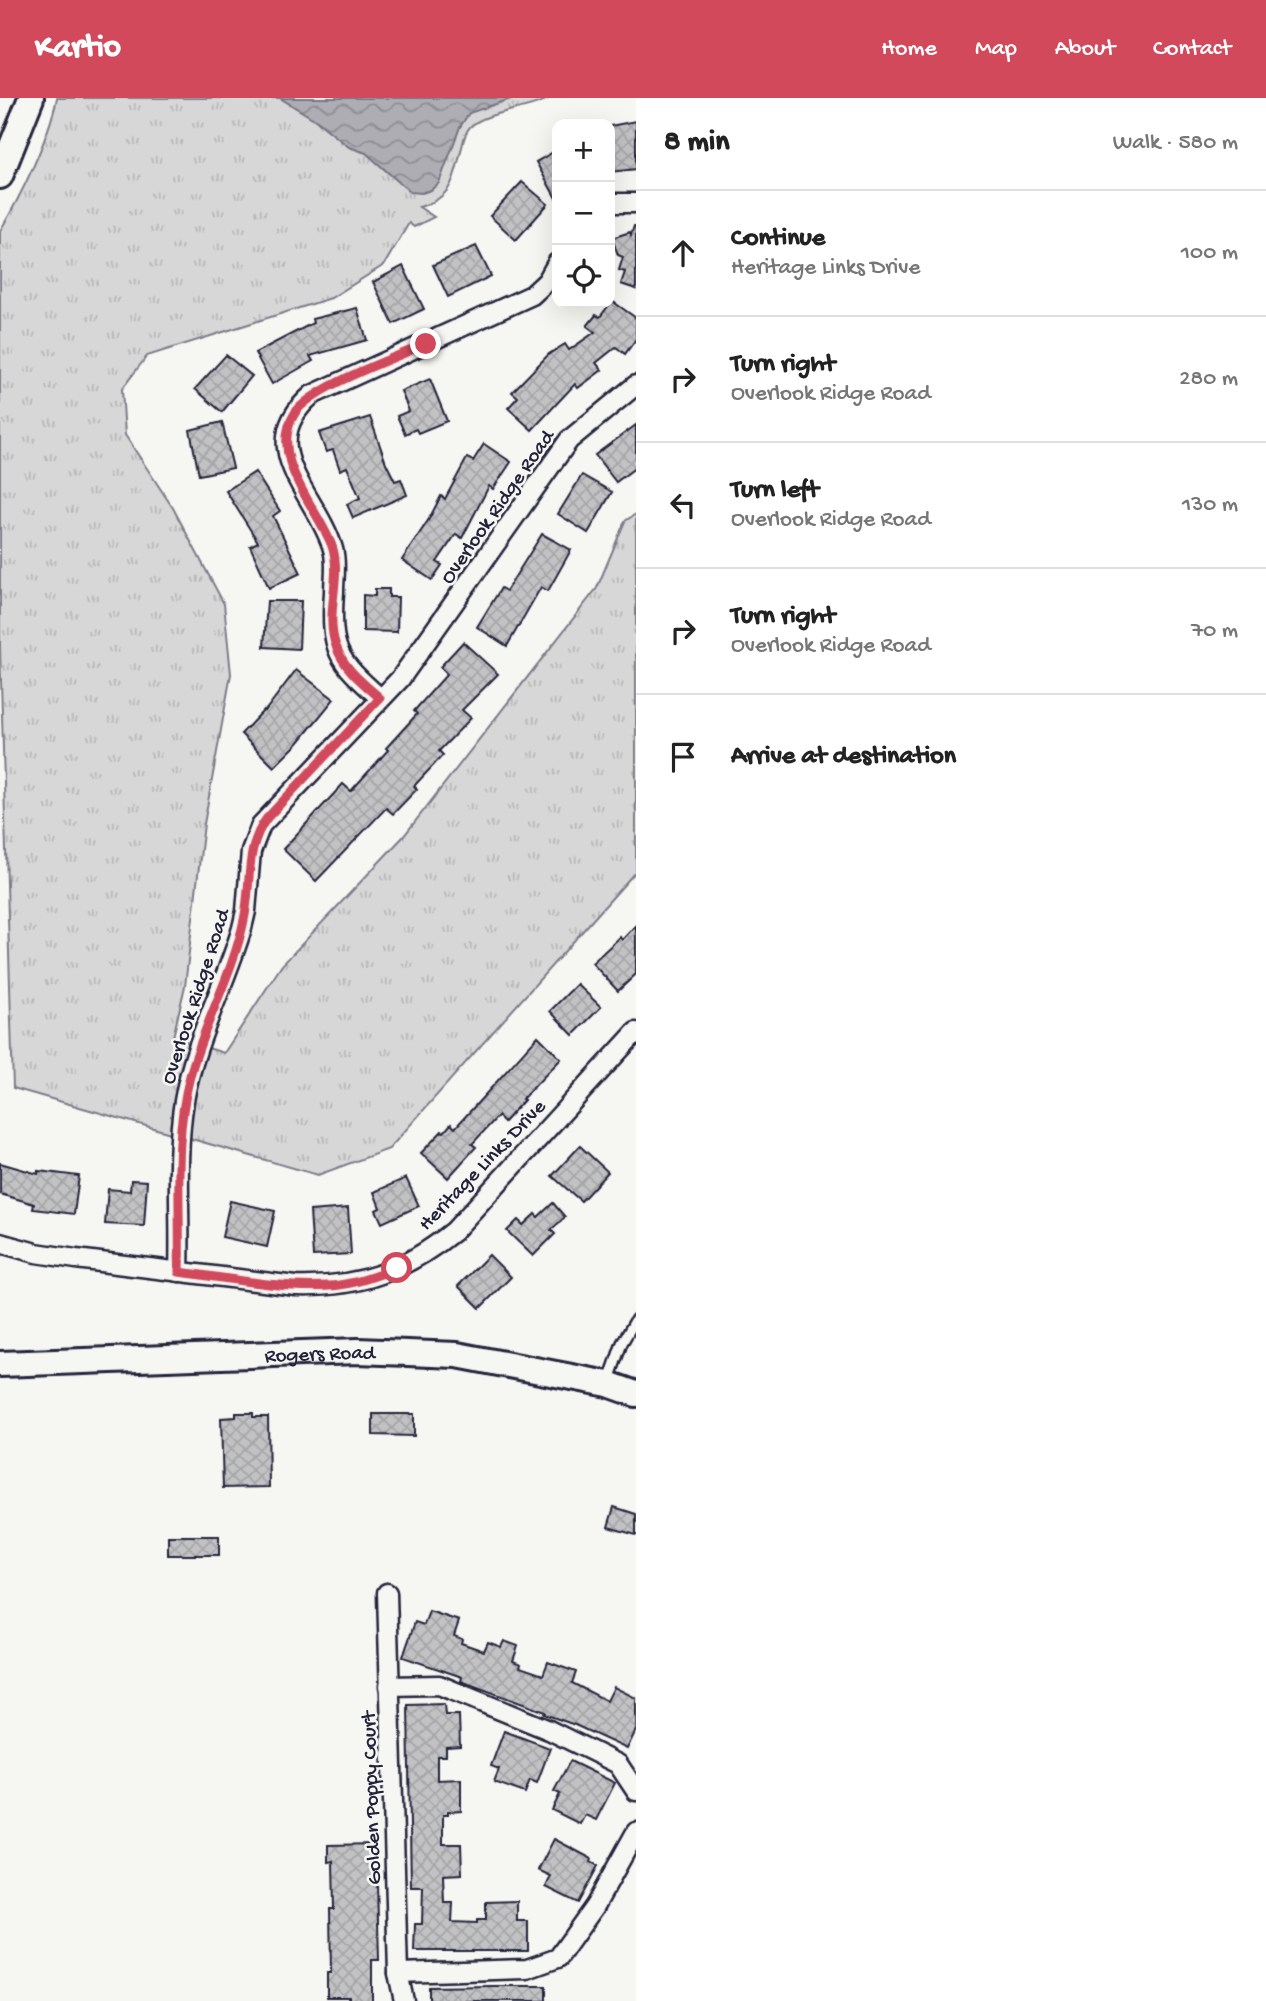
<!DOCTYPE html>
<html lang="en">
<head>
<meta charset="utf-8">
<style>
  :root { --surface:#fff; --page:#f2f2f2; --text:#222; --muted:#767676; --line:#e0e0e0; --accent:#d1495b }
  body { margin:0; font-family:"Gochi Hand",sans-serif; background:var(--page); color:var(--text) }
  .controls { position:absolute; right:21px; top:21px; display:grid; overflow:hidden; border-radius:14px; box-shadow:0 7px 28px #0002 }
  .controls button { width:63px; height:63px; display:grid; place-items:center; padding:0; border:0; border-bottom:2px solid var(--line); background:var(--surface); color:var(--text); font:35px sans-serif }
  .stop { position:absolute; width:21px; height:21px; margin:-16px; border:5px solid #d1495b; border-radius:50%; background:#fff }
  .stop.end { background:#d1495b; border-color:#fff; box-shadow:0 2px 7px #0008 }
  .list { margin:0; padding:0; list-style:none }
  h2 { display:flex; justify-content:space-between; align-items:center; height:91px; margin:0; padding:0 28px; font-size:30px }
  h2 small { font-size:23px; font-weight:400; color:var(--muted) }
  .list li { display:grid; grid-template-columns:46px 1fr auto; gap:21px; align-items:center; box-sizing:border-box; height:126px; padding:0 28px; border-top:2px solid var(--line) }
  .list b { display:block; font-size:26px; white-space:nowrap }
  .list p { margin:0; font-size:23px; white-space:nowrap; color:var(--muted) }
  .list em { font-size:23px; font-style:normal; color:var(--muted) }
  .icon { flex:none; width:38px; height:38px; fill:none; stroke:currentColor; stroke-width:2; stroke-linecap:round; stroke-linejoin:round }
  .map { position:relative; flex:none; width:636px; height:1903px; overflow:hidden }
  header { display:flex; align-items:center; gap:42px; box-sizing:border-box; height:98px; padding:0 35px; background:var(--accent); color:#fff }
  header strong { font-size:33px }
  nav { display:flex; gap:38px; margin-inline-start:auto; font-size:24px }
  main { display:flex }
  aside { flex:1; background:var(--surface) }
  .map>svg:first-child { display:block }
  .grass { fill:url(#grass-tufts); stroke:#7c7c89; stroke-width:2 }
  .water { fill:url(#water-waves); stroke:#757583; stroke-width:2 }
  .building { fill:url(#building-cross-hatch); stroke:#22223b; stroke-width:2 }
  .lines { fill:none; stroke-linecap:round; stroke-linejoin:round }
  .service-casing { stroke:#22223b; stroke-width:14 }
  .minor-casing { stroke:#22223b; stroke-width:23 }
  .secondary-casing { stroke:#22223b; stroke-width:30 }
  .service { stroke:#f6f6f2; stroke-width:9 }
  .minor { stroke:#f6f6f2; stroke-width:18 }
  .secondary { stroke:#f6f6f2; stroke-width:24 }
  .route { stroke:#d1495b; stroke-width:9 }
  .labels { text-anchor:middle; stroke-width:5; stroke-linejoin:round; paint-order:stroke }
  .street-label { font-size:21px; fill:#22223b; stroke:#f6f6f2 }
</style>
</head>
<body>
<header>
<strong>Kartio</strong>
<nav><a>Home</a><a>Map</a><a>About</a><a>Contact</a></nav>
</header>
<main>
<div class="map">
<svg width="636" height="1903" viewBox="0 0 636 1903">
  <defs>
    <pattern id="grass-tufts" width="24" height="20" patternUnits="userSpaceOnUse" patternTransform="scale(1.75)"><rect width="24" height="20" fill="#d7d7d7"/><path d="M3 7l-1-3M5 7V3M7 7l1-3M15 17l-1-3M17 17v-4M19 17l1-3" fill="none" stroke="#b8b8b9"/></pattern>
    <pattern id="water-waves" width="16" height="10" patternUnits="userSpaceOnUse" patternTransform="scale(1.75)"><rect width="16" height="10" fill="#adadb3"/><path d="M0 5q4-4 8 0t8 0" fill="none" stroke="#8c8c93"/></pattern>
    <pattern id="building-cross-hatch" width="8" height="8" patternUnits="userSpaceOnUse" patternTransform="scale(1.75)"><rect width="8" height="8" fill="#c2c2c4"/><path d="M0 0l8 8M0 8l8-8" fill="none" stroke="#a6a6a9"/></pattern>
  </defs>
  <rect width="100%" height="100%" fill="#f6f6f2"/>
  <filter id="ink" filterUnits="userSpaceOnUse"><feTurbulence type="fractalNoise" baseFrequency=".0143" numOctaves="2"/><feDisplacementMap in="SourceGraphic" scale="14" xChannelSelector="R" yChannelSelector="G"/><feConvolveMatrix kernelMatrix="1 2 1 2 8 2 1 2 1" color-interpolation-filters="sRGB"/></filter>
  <g filter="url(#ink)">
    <!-- grass -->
    <path class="grass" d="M57,0h493c-23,13 -64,13 -80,29 -5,5 -6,12 -8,20 -8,30 -8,51 -43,60l15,10 -20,10 -5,-4 -25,42 -53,33 -184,58 -25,33 3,46 48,73 51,96 7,70 -27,150 -19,162 -12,51 51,16 58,-88 121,-128 194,-249 28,-67 11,-7v357l-247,278 -71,26 -305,-87 -13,-441v-416c22,-37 48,-91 57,-133z"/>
    <!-- water -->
    <polygon class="water" points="280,0 514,0 469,15 460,29 439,85 431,92 422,95 410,94 366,55 349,49 314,21"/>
    <!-- building -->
    <g class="building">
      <polygon points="636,23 636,71 610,74 610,28"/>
      <polygon points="557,52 557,102 536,64"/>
      <polygon points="522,84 548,106 516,142 490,118"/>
      <polygon points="634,128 636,128 636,191 621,186 625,174 619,172 623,159 618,157 612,140 630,134 631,137"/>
      <polygon points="476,148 491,178 448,199 433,167"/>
      <polygon points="403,168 424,211 393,226 373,184"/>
      <polygon points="612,203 636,220 636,241 625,256 616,249 596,265 602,272 578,290 575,286 532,332 508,310 518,299 512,294 549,256 565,246 569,252 595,234 587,228 596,217 600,219"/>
      <polygon points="357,210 367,242 310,258 313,263 272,286 255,255 313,225 312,221"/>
      <polygon points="226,257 252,278 222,314 195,291"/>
      <polygon points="430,281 447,323 418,335 416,331 405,336 397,318 409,313 401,293"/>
      <polygon points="370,319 386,365 395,383 401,381 407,397 353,420 347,406 360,400 347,369 340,372 333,352 326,354 319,335"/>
      <polygon points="222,324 233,370 199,377 190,332"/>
      <polygon points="636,327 636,369 616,384 595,357"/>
      <polygon points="484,346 511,364 493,391 489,388 462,440 456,436 437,464 442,467 432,482 402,462 429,421 441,398 445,401 467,360 473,363"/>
      <polygon points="255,374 280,413 273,418 301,475 269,490 250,448 258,444 226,393"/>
      <polygon points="582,377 612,394 588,435 558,416"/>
      <polygon points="542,436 571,452 548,493 541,489 507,548 477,529 501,490 506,493"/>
      <polygon points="375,491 389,491 389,499 398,499 397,534 363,533 363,497 375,498"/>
      <polygon points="267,503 301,503 299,551 264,549"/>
      <polygon points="463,544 498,576 462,612 471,620 439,653 443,657 414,688 417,691 393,716 386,710 316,783 283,751 343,686 351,693 388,652 386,650 417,616 414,613 447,576 440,569"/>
      <polygon points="296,572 334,601 298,645 274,669 241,636 264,612 265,613"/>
      <polygon points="636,827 636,876 618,893 592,865 620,839 622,842"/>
      <polygon points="577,886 601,909 573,937 550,913"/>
      <polygon points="538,938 561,961 522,1001 524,1002 504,1024 498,1018 472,1046 476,1049 448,1080 421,1055 442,1033 444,1034 451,1026 455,1030"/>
      <polygon points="580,1048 608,1074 581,1103 552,1078"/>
      <polygon points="0,1065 38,1076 38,1073 79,1078 74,1116 33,1111 34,1106 0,1096"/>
      <polygon points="406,1080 419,1108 382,1125 376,1112 380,1110 374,1094"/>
      <polygon points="131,1082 147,1083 144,1128 105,1126 108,1091 130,1093"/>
      <polygon points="230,1103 275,1113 267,1149 222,1139"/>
      <polygon points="553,1105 565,1119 551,1132 555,1136 533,1158 507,1133 518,1122 523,1127 535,1116 538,1119"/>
      <polygon points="348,1110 351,1156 313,1158 310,1113"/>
      <polygon points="489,1157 511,1179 480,1210 458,1188"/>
      <polygon points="236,1315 253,1315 253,1319 268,1319 269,1389 223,1390 221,1320 236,1319"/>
      <polygon points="373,1316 414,1316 414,1338 373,1337"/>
      <polygon points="614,1409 636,1416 636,1437 608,1429"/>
      <rect x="168" y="1438" width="51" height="19"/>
      <polygon points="429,1513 459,1523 454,1538 462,1541 461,1545 484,1553 488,1544 501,1549 504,1543 518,1548 513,1563 521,1566 520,1569 543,1577 548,1564 576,1574 572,1585 607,1603 614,1589 636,1600 636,1632 627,1651 575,1627 544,1616 545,1614 461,1583 462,1579 403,1559 415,1524 424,1527"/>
      <polygon points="444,1606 445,1617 459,1617 460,1648 446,1649 446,1658 437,1658 437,1682 461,1681 461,1713 448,1714 448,1717 443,1717 443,1746 461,1746 462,1776 443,1777 444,1805 453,1805 452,1824 477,1825 477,1822 486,1822 486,1804 517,1803 517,1823 528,1823 528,1853 414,1853 415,1826 422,1826 423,1789 411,1789 408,1607"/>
      <polygon points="504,1633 550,1650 537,1685 530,1682 525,1695 494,1684 499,1671 491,1668"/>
      <polygon points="570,1663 615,1685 596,1722 585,1717 580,1726 552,1712 560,1696 554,1693"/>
      <polygon points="554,1741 592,1761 591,1764 598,1768 578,1805 546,1789 551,1778 538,1772"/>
      <polygon points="376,1746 379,1862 372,1862 372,1903 349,1903 349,1899 327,1899 327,1875 331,1875 330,1811 334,1811 333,1763 328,1764 328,1747"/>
      <polygon points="493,1888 546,1888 546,1903 429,1903 429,1889"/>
    </g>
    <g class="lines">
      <!-- service casing -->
      <g class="service-casing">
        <polyline id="service" points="608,1285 622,1245 636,1221"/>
      </g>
      <!-- minor casing -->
      <g class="minor-casing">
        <g id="minor">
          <polyline points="610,105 636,105"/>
          <path d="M380,600c-43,-38 -50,-47 -46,-106 0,-14 3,-29 -1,-43 -16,-55 -82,-102 -21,-154l220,-100 15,-14 10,-18"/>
          <path d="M0,1145l36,10 40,6 220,27c63,2 109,-15 158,-55l182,-199"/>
          <path d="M179,1174c2,-56 -4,-115 5,-171 10,-60 41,-115 58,-173l4,-17 5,-60 10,-26 139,-146 169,-239 67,-55"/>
          <polyline points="387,1495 398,1875 404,1903"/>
          <polyline points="389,1588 439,1587 549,1632 618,1666 636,1693"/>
          <polyline points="398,1875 527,1871 558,1860 595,1808 636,1734"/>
        </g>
      </g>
      <!-- secondary casing -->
      <g class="secondary-casing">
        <g id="secondary">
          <polyline points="0,78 31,0"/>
          <path id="s1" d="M0,1266l358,-13 99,4 151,29 28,10"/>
        </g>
      </g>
      <!-- service -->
      <use href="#service" class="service"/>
      <!-- minor -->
      <use href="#minor" class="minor"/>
      <!-- secondary -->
      <use href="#secondary" class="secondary"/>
    </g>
  </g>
  <g class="lines" filter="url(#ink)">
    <!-- route -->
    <path class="route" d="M397,1170c-22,8 -44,17 -68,18 -49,3 -101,-8 -150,-14 2,-65 -6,-132 11,-196 14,-53 43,-102 54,-156 8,-35 0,-72 23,-102l113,-120c-17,-15 -36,-29 -44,-52 -12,-32 7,-69 -4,-100 -15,-40 -65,-89 -37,-133 17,-26 99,-55 131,-69"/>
  </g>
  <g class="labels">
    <!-- street labels -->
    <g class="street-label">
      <text transform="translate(496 408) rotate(-55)" y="7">Overlook Ridge Road</text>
      <text transform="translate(194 898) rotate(-72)" y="7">Overlook Ridge Road</text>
      <text transform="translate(481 1066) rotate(-46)" y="7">Heritage Links Drive</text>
      <text dy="7" stroke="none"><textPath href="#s1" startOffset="320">Rogers Road</textPath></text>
      <text transform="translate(370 1700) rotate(-92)" y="7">Golden Poppy Court</text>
    </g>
  </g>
</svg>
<div class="controls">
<button>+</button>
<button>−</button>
<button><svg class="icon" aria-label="locate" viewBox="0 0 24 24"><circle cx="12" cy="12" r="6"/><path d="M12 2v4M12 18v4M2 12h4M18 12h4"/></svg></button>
</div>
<div class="stop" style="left:397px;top:1170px"></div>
<div class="stop end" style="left:426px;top:246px"></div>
</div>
<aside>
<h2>8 min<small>Walk · 580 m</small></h2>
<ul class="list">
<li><svg class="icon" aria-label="ahead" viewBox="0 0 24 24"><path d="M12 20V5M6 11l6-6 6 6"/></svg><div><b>Continue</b><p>Heritage Links Drive</p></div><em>100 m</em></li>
<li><svg class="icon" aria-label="right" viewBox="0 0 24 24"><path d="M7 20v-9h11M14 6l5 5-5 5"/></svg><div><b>Turn right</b><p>Overlook Ridge Road</p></div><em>280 m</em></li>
<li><svg class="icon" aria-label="left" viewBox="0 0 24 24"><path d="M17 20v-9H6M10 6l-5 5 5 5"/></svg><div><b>Turn left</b><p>Overlook Ridge Road</p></div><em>130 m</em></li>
<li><svg class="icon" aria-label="right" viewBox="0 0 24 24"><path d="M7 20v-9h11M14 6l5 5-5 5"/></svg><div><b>Turn right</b><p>Overlook Ridge Road</p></div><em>70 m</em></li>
<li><svg class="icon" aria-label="arrive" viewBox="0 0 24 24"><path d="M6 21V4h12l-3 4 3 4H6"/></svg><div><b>Arrive at destination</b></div></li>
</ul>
</aside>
</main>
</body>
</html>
